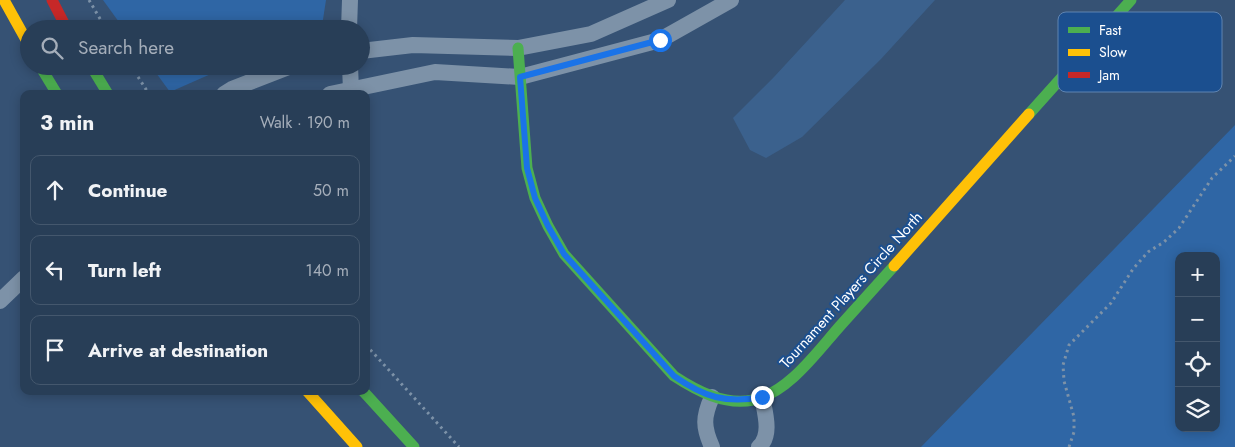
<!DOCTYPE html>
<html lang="en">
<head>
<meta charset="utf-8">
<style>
  :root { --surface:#283e57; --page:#30455d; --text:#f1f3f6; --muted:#a5aeba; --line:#44576d }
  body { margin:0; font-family:Jost,sans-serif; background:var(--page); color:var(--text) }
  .controls { position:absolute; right:15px; bottom:15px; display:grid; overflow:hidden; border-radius:10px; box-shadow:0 2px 12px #0003 }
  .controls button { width:45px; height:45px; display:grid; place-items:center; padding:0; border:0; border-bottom:1px solid var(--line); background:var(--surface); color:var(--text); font:25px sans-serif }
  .stop { position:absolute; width:15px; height:15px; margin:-11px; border:4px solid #1a73e8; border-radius:50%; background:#fff }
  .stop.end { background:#1a73e8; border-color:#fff; box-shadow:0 1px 5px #0008 }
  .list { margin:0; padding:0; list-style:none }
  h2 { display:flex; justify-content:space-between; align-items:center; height:65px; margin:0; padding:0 20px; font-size:21px }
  h2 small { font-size:16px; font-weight:400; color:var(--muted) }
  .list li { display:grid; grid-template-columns:32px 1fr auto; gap:15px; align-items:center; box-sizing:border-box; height:70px; margin:0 10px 10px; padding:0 10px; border:1px solid var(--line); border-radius:10px }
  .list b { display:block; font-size:19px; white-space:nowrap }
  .list em { font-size:16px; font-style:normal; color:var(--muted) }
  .icon { flex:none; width:28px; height:28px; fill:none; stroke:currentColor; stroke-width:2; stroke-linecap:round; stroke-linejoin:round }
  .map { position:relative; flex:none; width:1235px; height:447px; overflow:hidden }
  .search { position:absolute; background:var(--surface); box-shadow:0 2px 12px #0003; left:20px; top:20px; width:350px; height:55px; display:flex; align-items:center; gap:12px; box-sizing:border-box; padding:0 18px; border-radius:28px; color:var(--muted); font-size:19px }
  .panel { position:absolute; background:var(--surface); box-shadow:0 2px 12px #0003; left:20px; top:90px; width:350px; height:305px; border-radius:10px }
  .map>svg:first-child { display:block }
  .green { fill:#2f66a5; fill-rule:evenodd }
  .water { fill:#3b618d }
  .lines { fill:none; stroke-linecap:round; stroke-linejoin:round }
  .path { stroke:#7d92a8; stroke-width:3; stroke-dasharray:2.5 4; stroke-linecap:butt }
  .street { stroke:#7d92a8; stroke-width:16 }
  .fast { stroke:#4caf50; stroke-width:11 }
  .slow { stroke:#ffc107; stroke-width:11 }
  .jam { stroke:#c62828; stroke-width:11 }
  .route { stroke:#1a73e8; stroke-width:6 }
  .labels { text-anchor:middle; stroke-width:4; stroke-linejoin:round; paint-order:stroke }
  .street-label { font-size:15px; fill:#fff; stroke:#1b4f8f }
  .key { fill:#1b4f8f; stroke:#5f84b1; stroke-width:1 }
  .key-label { font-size:14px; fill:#fff }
</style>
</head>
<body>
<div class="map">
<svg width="1235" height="447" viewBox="0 0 1235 447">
  <rect width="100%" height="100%" fill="#365274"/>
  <!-- green -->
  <g class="green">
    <polygon points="103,0 326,0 322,26 315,29 124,29"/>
    <polygon points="151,66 229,66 170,92"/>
    <path d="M1235,125v322h-314zM1179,256h37v172h-37z"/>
  </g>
  <!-- water -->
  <polygon class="water" points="845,0 935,0 881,59 802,137 766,158 750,150 733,118 774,77"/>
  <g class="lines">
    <!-- path -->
    <g class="path">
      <polyline points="89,0 106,29"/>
      <polyline points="131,66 149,94"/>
      <polyline points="366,345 459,447"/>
      <polyline points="1069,447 1074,432 1074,417 1064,381 1063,365 1069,345 1111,303 1133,269 1148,252 1164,242 1179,228 1212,178 1235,156"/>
    </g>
    <!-- street -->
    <g class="street">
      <polyline points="349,29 350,0"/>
      <polyline points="361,51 413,45 518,48 591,34 668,0"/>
      <polyline points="350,66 351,90"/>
      <polyline points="224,94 232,89 291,66"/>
      <polyline points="330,94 435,72 520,77 660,40 731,0"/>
      <polyline points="0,301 24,278"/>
      <path d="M712,447c-9,-20 -9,-30 0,-50"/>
      <path d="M759,447c13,-12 6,-34 3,-50"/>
    </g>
    <!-- fast -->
    <g class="fast">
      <path d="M518,48l9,120 8,30 13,28 16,28 110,122c23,15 51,30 79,24 35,-7 64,-48 87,-74 18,-20 36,-40 54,-60"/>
      <polyline points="40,66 57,94"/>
      <polyline points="91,66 108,94"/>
      <polyline points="1029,114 1131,0"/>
      <polyline points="363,391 414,447"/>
    </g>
    <!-- slow -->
    <g class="slow">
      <polyline points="4,0 29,45"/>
      <polyline points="894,266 1029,114"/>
      <polyline points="307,391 357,447"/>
    </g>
    <!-- jam -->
    <polyline class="jam" points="52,0 67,29"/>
  </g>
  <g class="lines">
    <!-- route -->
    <path class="route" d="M660,40l-140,37 7,91 8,30 13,28 16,28 110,122c30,21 52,28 88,21"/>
  </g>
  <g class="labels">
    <!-- street labels -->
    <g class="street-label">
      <text transform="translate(851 290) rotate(-48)" y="5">Tournament Players Circle North</text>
    </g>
  </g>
  <!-- legend -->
  <rect x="1058" y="12" width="164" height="80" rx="8" class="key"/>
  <rect x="1068" y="27" width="22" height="6" fill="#4caf50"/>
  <rect x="1068" y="49" width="22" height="7" fill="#ffc107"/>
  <rect x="1068" y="72" width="22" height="6" fill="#c62828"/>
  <g class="key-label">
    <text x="1099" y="35">Fast</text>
    <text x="1099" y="57">Slow</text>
    <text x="1099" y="80">Jam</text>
  </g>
</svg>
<div class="controls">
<button>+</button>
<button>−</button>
<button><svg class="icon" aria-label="locate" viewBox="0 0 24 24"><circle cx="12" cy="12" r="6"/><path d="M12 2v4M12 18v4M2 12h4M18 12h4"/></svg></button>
<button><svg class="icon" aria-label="layers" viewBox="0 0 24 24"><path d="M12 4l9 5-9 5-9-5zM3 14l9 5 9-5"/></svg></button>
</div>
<div class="stop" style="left:660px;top:40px"></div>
<div class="stop end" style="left:762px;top:397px"></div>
<div class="search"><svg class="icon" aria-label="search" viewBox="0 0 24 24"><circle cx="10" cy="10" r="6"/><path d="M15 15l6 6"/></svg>Search here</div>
<section class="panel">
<h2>3 min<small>Walk · 190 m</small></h2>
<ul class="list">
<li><svg class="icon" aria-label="ahead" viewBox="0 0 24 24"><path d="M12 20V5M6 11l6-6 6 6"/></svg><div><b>Continue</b></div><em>50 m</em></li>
<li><svg class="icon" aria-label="left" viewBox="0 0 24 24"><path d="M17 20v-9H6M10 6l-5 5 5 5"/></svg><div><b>Turn left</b></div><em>140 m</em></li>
<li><svg class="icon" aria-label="arrive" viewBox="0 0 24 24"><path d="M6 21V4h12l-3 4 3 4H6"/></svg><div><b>Arrive at destination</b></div></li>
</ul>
</section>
</div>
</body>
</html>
